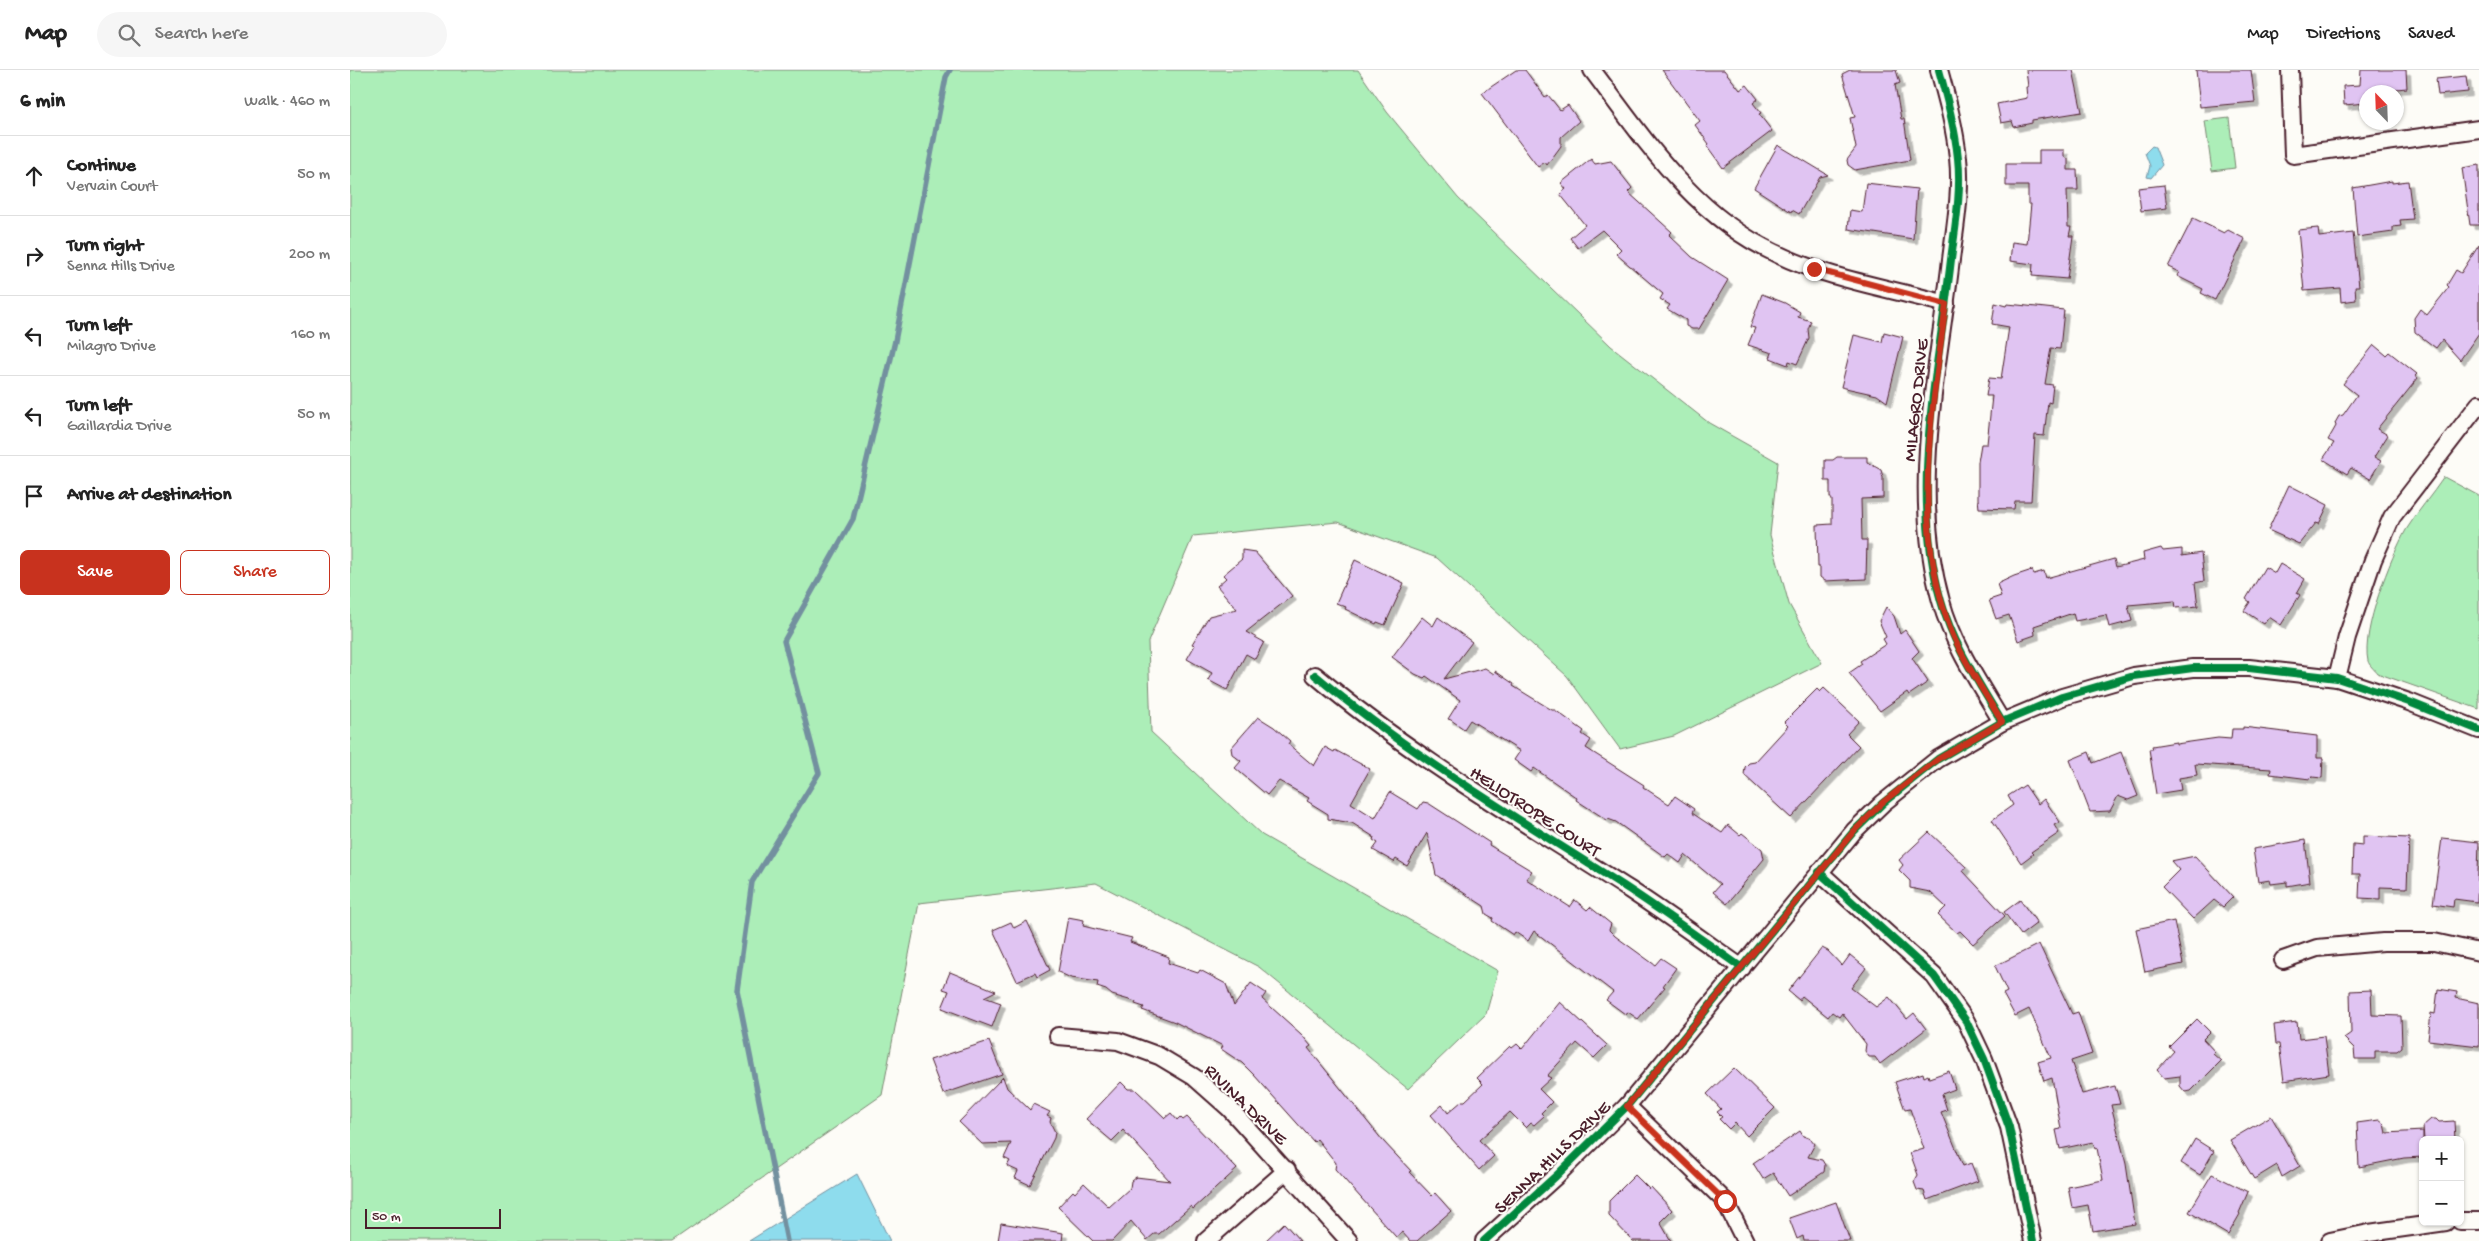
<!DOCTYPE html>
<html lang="en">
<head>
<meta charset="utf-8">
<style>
  :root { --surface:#fff; --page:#f6f6f6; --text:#222; --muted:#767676; --line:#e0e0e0; --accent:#c8321e }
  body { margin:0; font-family:"Gochi Hand",sans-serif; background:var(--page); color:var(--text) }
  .controls { position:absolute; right:15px; bottom:15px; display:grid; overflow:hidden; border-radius:8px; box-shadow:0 1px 4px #0004 }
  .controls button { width:45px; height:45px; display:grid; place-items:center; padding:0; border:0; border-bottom:1px solid var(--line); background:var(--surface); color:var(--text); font:25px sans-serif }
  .compass { position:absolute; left:2009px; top:15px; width:45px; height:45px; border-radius:50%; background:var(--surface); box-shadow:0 1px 4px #0004; rotate:337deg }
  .scale { position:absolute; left:15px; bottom:12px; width:136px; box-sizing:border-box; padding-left:5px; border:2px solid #4a1f2b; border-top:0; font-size:14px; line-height:18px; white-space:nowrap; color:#4a1f2b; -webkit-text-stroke:4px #fdfcf7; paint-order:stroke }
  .stop { position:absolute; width:15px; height:15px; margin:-11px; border:4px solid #c8321e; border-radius:50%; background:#fff }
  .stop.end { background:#c8321e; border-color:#fff; box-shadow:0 1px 5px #0008 }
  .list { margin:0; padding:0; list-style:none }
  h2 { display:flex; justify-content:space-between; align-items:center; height:65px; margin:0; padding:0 20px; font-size:21px }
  h2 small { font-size:16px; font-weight:400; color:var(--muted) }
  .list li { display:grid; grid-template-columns:32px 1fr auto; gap:15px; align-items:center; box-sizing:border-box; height:80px; padding:0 20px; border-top:1px solid var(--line) }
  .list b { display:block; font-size:19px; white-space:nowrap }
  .list p { margin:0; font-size:16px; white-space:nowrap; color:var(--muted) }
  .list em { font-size:16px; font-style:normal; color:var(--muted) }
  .actions { display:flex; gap:10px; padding:15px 20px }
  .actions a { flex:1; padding:11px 0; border:1px solid var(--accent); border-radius:8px; text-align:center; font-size:18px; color:var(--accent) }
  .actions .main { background:var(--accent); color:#fff }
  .icon { flex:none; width:28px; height:28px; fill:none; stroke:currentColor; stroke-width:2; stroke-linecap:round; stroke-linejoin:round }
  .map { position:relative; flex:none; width:2129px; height:1171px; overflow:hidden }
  header { display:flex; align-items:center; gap:30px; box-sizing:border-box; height:70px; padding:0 25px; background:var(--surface); border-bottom:1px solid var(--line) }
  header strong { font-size:24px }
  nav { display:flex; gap:28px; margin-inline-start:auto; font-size:18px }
  .search { width:350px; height:45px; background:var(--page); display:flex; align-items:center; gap:12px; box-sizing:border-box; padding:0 18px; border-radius:28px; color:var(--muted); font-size:19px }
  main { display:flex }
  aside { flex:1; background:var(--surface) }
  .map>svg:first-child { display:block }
  .green { fill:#aceeb8; stroke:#7b8672 }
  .water { fill:#8edced; stroke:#73909f }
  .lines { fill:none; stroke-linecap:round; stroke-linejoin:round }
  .stream { stroke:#73909f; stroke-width:5.5 }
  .building { fill:#e0c4f2; stroke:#4a1f2b; filter:url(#shadow) }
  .street-casing { stroke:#4a1f2b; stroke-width:20 }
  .street { stroke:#fdfcf7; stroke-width:16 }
  .cycleway-casing { stroke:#fdfcf7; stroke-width:11 }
  .cycleway { stroke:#00873e; stroke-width:8 }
  .route { stroke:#c8321e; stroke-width:6 }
  .labels { text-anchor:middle; stroke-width:4; stroke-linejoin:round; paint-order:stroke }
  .street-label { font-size:19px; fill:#4a1f2b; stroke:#fdfcf7 }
</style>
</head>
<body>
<header>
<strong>Map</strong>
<div class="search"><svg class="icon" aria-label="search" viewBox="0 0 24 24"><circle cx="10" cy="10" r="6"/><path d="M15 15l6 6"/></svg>Search here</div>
<nav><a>Map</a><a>Directions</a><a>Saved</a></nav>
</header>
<main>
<aside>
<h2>6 min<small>Walk · 460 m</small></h2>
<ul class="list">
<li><svg class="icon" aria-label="ahead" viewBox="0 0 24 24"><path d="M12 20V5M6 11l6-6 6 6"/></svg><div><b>Continue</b><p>Vervain Court</p></div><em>50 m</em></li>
<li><svg class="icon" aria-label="right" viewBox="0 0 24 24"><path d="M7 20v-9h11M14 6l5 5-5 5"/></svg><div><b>Turn right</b><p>Senna Hills Drive</p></div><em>200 m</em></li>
<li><svg class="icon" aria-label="left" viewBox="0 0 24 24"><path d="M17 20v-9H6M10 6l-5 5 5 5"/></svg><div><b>Turn left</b><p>Milagro Drive</p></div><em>160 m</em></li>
<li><svg class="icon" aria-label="left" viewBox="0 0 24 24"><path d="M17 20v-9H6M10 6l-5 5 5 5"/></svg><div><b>Turn left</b><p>Gaillardia Drive</p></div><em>50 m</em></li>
<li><svg class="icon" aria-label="arrive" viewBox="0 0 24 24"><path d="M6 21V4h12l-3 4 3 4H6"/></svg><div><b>Arrive at destination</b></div></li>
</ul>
<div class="actions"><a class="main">Save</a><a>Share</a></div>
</aside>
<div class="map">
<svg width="2129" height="1171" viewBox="0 0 2129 1171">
  <defs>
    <filter id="shadow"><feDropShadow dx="4.5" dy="4.5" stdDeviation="0" flood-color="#0004"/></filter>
  </defs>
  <rect width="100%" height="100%" fill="#fdfcf7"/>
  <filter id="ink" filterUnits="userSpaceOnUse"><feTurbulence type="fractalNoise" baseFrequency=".02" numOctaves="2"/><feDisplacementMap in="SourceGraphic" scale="10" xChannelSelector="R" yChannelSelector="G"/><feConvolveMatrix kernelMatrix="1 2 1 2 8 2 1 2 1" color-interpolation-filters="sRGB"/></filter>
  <g filter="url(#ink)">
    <!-- green -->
    <g class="green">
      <polygon points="0,0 1008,0 1037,42 1108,128 1261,276 1359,353 1428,392 1420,465 1439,534 1472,593 1324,666 1270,679 1217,606 1087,488 988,452 843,466 798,572 801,662 912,765 1148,901 1136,944 1058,1019 909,897 746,813 569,833 532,1025 322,1171 0,1171"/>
      <polygon points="1879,48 1885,98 1862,101 1855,51"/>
      <path d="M2094,407l35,19v213l-102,-36c-3,-4 -8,-8 -9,-12 -7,-30 23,-104 38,-131 11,-18 26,-35 38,-53z"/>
    </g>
    <!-- water -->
    <g class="water">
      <polygon points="1802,76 1805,77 1812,95 1801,108 1797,107 1800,96 1795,83"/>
      <polygon points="507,1104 540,1171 399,1171"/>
    </g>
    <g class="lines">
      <!-- stream -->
      <polyline class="stream" points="437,1171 387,920 402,812 469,703 434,571 503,449 545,271 596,7 600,0"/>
    </g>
    <!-- building -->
    <g class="building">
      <polygon points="1166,0 1175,0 1195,27 1198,25 1210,40 1218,35 1229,51 1211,67 1211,76 1197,95 1195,92 1188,97 1132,23"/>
      <polygon points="1312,0 1374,0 1390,20 1397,15 1408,29 1403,33 1411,43 1409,44 1422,61 1373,98 1357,76 1359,74 1345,55 1350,51"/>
      <polygon points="1500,0 1546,0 1550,13 1545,15 1551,49 1554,49 1560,90 1505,100 1498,95 1497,90 1506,78 1500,48 1505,47 1492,4"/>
      <polygon points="1676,0 1723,0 1732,42 1682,50 1682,53 1664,57 1662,51 1651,53 1647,34 1677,28 1676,17 1678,17"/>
      <polygon points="1846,0 1901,0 1905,32 1850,37"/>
      <polygon points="2011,0 2056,0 2057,18 2046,19 2046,22 2016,22 2016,33 1994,35 1993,16 2010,15"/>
      <polygon points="2116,6 2118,22 2088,25 2086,9"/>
      <polygon points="1428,75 1478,105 1470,107 1449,144 1442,140 1441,142 1404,118"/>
      <polygon points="1689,80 1714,80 1714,87 1718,89 1718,100 1727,100 1728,120 1717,120 1718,157 1721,157 1719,166 1723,166 1717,209 1682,206 1683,194 1660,191 1662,172 1677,174 1681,134 1678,134 1678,116 1656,116 1656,94 1689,94"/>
      <polygon points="1241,89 1245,94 1261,91 1282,118 1278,122 1322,162 1319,165 1342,187 1378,210 1349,259 1342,259 1336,256 1336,250 1317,239 1320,235 1310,229 1313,224 1266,184 1271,179 1252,160 1228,178 1220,168 1235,155 1210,124 1216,119 1211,113"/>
      <polygon points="2129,95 2129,155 2120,155 2112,98"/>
      <polygon points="2042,111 2042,113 2058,111 2063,149 2050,150 2051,156 2043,157 2043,162 2007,167 2003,118"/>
      <polygon points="1516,113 1567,119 1563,169 1498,159 1500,140 1512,142"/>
      <polygon points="1814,115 1817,138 1791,141 1788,118"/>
      <polygon points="1843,148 1874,163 1878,160 1895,169 1865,230 1851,223 1853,219 1827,206 1829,202 1818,197"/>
      <polygon points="1968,158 1969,167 2003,163 2009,216 2005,216 2006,230 1991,232 1990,218 1954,221 1948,160"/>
      <polygon points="2129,175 2129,263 2110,290 2092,270 2086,278 2065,262 2064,248 2070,239 2077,245 2099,217 2097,215 2106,200 2111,203"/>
      <polygon points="1412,224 1435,233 1450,242 1448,247 1461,251 1458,259 1459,268 1447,294 1439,291 1438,295 1420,288 1422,283 1398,275 1405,258 1400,257"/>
      <polygon points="1645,233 1656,236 1657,234 1668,235 1714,240 1710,279 1701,278 1695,314 1703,315 1701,333 1698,332 1694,366 1685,365 1681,431 1665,431 1664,439 1629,438 1628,429 1628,392 1631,374 1637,374 1642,326 1636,326 1639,308 1651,309 1659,257 1642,254"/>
      <polygon points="1534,262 1553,267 1537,332 1527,325 1491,317 1504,265 1532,272"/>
      <polygon points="2024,275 2036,285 2039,282 2067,304 2065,306 2068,308 2027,359 2038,365 2024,387 2031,391 2020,409 2001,398 1997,404 1973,389 1984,373 1978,370 1986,356 1985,353 1989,346 1993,345 2007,325 1993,314"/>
      <polygon points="1487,387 1517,387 1517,392 1531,400 1533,407 1533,428 1511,429 1512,470 1517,470 1516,509 1475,511 1470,507 1470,497 1468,497 1467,455 1482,454 1482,430 1480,427 1480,411 1475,411 1475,390 1483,390"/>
      <polygon points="1939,415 1978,435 1969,454 1966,453 1949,474 1918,460"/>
      <polygon points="1811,478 1813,481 1832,479 1832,486 1851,483 1854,511 1845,513 1848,536 1826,538 1825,531 1778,535 1782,551 1759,557 1756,545 1725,551 1723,543 1684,556 1685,565 1668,571 1659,545 1646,549 1639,530 1651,526 1647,514 1664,506 1682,500 1684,504 1694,501 1696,508 1764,489 1766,497 1794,490 1793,483"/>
      <polygon points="892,480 905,482 942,526 896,562 914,572 905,589 896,584 877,620 858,610 862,603 837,589 845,575 842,574 859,546 887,539 867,516 876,508 873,505 892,489"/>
      <polygon points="1005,490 1054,513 1035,555 1027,552 1026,554 995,539 996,537 986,533"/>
      <polygon points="1930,494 1955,509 1947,523 1950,525 1931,555 1919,547 1914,554 1894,541 1900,532 1896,529 1915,497 1925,503"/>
      <polygon points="1536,537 1544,546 1550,564 1555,560 1569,581 1562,588 1578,612 1559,625 1557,622 1530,641 1499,603 1512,594 1510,591 1536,574 1533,569 1536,567 1529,551"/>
      <polygon points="1072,547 1083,556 1088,547 1122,572 1094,609 1135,598 1144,604 1145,601 1164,614 1163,616 1202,640 1205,640 1234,661 1232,664 1241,670 1236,678 1294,715 1293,717 1319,734 1325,726 1344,739 1342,743 1372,763 1378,755 1390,765 1392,763 1412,779 1414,789 1377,834 1363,822 1370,814 1335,785 1330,793 1318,784 1315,787 1266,752 1258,749 1257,750 1226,730 1227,728 1184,698 1181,702 1164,690 1170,681 1120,650 1114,659 1101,650 1098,649 1110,630 1076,606 1074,608 1065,604 1042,587"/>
      <polygon points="1474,618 1509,651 1497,664 1509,676 1441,748 1394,705 1395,697 1399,693 1405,692 1438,656 1434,652 1467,619 1470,622"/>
      <polygon points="908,647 924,657 940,671 938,674 964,696 975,677 984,682 985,680 1020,699 1001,733 1025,748 1040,722 1068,739 1073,732 1078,733 1140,773 1139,775 1182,801 1176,809 1220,837 1225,830 1237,840 1240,837 1261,854 1259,860 1265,866 1305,895 1311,888 1326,898 1313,916 1315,917 1288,949 1278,942 1275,944 1256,930 1263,922 1184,861 1178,871 1165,862 1163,865 1142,851 1143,848 1136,844 1134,836 1086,805 1077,763 1057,796 1046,789 1044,792 1023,780 1028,773 1023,770 1024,767 1002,753 978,749 978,744 957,731 959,728 929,711 917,725 885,698 891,691 882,684 881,678"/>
      <polygon points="1893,657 1967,666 1967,688 1973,688 1972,708 1962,707 1960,709 1920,704 1921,699 1845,694 1847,705 1829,708 1831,720 1806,724 1799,679 1803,679 1802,676 1826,672 1826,674 1868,668 1881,669 1882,659 1893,659"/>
      <polygon points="1739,682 1743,693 1771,682 1788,726 1778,730 1768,726 1760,741 1740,742 1720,690"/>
      <polygon points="1675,715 1688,734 1694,729 1710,752 1704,755 1709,763 1681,782 1683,784 1671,793 1642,750 1663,735 1658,726"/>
      <polygon points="1579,762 1616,797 1613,801 1655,846 1623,874 1610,861 1607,863 1588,845 1596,837 1580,822 1560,818 1560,811 1549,800 1553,795 1549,790"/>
      <polygon points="2013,766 2059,768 2057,818 2030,817 2030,829 2009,828 2010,804 2002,804 2003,774 2013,775"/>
      <polygon points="2092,768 2129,772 2127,832 2104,829 2103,837 2083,834"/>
      <polygon points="1955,770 1960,812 1937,816 1937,812 1921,814 1920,810 1908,812 1903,779"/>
      <polygon points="1845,786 1883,827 1873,837 1864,830 1843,849 1812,817 1829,800 1821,791"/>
      <polygon points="1670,830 1687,853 1671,865 1654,842"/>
      <polygon points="718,847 734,850 733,856 782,868 780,872 819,887 818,893 848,903 850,900 876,914 884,936 901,913 916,923 912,929 951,964 961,976 958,978 1033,1071 1061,1101 1059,1102 1082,1126 1085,1123 1101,1141 1067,1171 1060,1171 1052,1162 1046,1167 985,1099 986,1093 967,1069 964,1072 904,1005 892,993 871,979 873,976 825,952 792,940 794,937 785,934 786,932 762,925 756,920 747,917 748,912 721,908 708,902"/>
      <polygon points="677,851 700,900 687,907 685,903 667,911 643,860 661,852 664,858"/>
      <polygon points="1824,851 1833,894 1795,902 1786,859"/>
      <polygon points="1689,874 1722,944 1728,942 1742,984 1721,991 1732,1024 1765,1016 1770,1034 1761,1035 1776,1094 1785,1154 1743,1161 1738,1135 1722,1138 1718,1117 1753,1110 1747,1078 1745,1079 1743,1072 1710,1079 1706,1060 1711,1059 1702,1008 1694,1011 1688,992 1701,988 1679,939 1665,946 1653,924 1657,922 1645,896"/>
      <polygon points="1472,878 1478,881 1492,896 1500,885 1516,898 1501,918 1526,937 1539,927 1557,949 1564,943 1576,959 1530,994 1525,987 1519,987 1515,981 1516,974 1492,943 1489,947 1482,942 1478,947 1452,926 1449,930 1438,921"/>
      <polygon points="600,902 646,921 634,927 651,933 642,957 592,938 599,921 593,919"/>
      <polygon points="2088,919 2107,922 2106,928 2129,933 2129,976 2078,970 2081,943 2085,944"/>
      <polygon points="2021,920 2022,945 2051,946 2052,977 2047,981 2025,981 2025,989 2005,989 2004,978 1994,968 2001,963 2000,921"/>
      <polygon points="1210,932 1257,975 1244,988 1227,973 1197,1006 1201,1008 1189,1019 1202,1032 1191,1043 1194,1046 1184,1055 1181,1053 1176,1058 1160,1042 1129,1070 1144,1086 1129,1100 1081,1045 1092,1035 1098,1043 1112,1031 1115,1031 1133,1014 1127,1008 1160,976 1162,978 1167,974 1172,979"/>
      <polygon points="1847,949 1860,962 1853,969 1865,982 1863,984 1871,991 1841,1021 1835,1022 1830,1016 1830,1006 1814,1008 1807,1000 1824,981 1819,977"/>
      <polygon points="1947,952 1949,969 1974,966 1979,1004 1934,1011 1929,974 1926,974 1924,955"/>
      <polygon points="639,971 652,1004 593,1024 580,990"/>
      <polygon points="1384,998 1425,1038 1397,1066 1385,1053 1379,1059 1369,1049 1372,1047 1367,1042 1371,1039 1357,1024"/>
      <polygon points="1599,1001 1605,1019 1592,1024 1597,1040 1591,1042 1613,1096 1621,1093 1628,1111 1577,1130 1574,1121 1567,1120 1564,1112 1568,1105 1560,1083 1574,1079 1560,1039 1555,1040 1545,1012 1573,1003 1574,1007 1578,1005 1579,1008"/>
      <polygon points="653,1007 657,1018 680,1040 683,1034 700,1042 697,1046 701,1048 700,1052 705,1062 704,1068 680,1115 665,1108 668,1101 657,1096 660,1091 654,1088 661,1073 632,1074 609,1052"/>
      <polygon points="771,1012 778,1019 785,1019 815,1048 821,1043 827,1050 830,1047 833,1050 837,1047 887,1099 843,1139 841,1136 809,1164 804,1164 797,1170 781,1151 762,1171 743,1171 708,1137 723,1121 725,1123 734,1113 759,1137 780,1118 781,1111 786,1107 820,1111 773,1060 762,1071 736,1049"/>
      <polygon points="1921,1046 1950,1096 1932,1107 1927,1095 1904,1109 1880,1070"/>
      <polygon points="2081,1049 2086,1049 2089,1052 2104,1051 2105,1070 2074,1070 2073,1056"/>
      <polygon points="2029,1050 2034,1054 2036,1063 2073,1061 2073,1087 2054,1088 2009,1097 2007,1053"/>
      <polygon points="1450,1061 1453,1066 1461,1069 1465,1074 1458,1087 1472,1090 1475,1095 1474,1102 1438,1126 1423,1103 1413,1109 1403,1093"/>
      <polygon points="1845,1069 1864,1081 1850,1105 1831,1093"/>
      <polygon points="1862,1104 1898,1122 1889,1143 1890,1144 1878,1165 1839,1142"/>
      <polygon points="1285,1105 1299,1119 1301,1117 1322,1140 1310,1152 1321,1171 1283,1171 1259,1146 1259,1131"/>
      <polygon points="1486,1132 1500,1171 1454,1171 1453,1166 1447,1169 1439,1148"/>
      <polygon points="651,1153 713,1163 712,1171 648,1171"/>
      <polygon points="934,1153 950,1171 915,1171"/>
    </g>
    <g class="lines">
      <!-- street casing -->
      <g class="street-casing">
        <g id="street">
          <path d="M1242,0c53,70 101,145 183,183 53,26 114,35 171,51"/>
          <path d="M1589,0c8,29 16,58 19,88 4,36 -4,74 -8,110 -13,109 -40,224 -9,333 12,44 38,82 61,121"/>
          <polyline points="1940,0 1943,85 2129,59"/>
          <path d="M965,605c97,82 208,146 315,215 38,25 75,52 112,78"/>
          <polyline points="1987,608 1997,567 2023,490 2042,447 2129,334"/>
          <polyline points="1469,802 1584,906 1616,951 1634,989 1659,1057 1683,1171"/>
          <polyline points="1933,890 1967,878 2033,872 2084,872 2129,882"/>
          <polyline points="708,966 768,971 809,986 844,1007 879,1038 999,1171"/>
          <polyline points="1277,1036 1375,1131 1395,1171"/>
          <polyline points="2110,1151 2129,1151"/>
          <polyline points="856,1171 937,1100"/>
          <polyline points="1134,1171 1206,1106 1277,1036 1504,761 1533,733 1588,689 1652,652 1712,627 1784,606 1843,598 1899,598 1987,608 2059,632 2129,660"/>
          <polyline points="1980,1171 2019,1163 2096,1152"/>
        </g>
      </g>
      <!-- street -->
      <use href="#street" class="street"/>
      <!-- cycleway casing -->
      <g class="cycleway-casing">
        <g id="cycleway">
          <path d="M1589,0c8,29 16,58 19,88 4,36 -4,74 -8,110 -13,109 -40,224 -9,333 12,44 38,82 61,121"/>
          <path d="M965,605c97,82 208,146 315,215 38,25 75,52 112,78"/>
          <polyline points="1469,802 1584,906 1616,951 1634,989 1659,1057 1683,1171"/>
          <polyline points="1134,1171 1206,1106 1277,1036 1504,761 1533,733 1588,689 1652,652 1712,627 1784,606 1843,598 1899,598 1987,608 2059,632 2129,660"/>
        </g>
      </g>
      <!-- cycleway -->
      <use href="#cycleway" class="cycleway"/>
    </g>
  </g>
  <g class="lines" filter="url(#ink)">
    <!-- route -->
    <path class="route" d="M1375,1131l-98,-95 227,-275 29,-29 55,-43 64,-37c-17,-29 -37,-58 -50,-89 -42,-106 -20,-219 -6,-329l-132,-35"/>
  </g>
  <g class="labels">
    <!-- street labels -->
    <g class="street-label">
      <text transform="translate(1564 330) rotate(-84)" y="7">MILAGRO DRIVE</text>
      <text transform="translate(1186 740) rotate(33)" y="7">HELIOTROPE COURT</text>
      <text transform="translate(897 1033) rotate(44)" y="7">RIVINA DRIVE</text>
      <text transform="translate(1201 1086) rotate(-44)" y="7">SENNA HILLS DRIVE</text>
    </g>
  </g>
</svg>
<div class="controls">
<button>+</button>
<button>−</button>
</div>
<svg class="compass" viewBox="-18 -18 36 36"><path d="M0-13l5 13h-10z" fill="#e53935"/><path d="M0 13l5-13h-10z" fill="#767676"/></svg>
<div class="scale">50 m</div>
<div class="stop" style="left:1375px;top:1131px"></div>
<div class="stop end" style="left:1464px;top:199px"></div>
</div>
</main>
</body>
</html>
